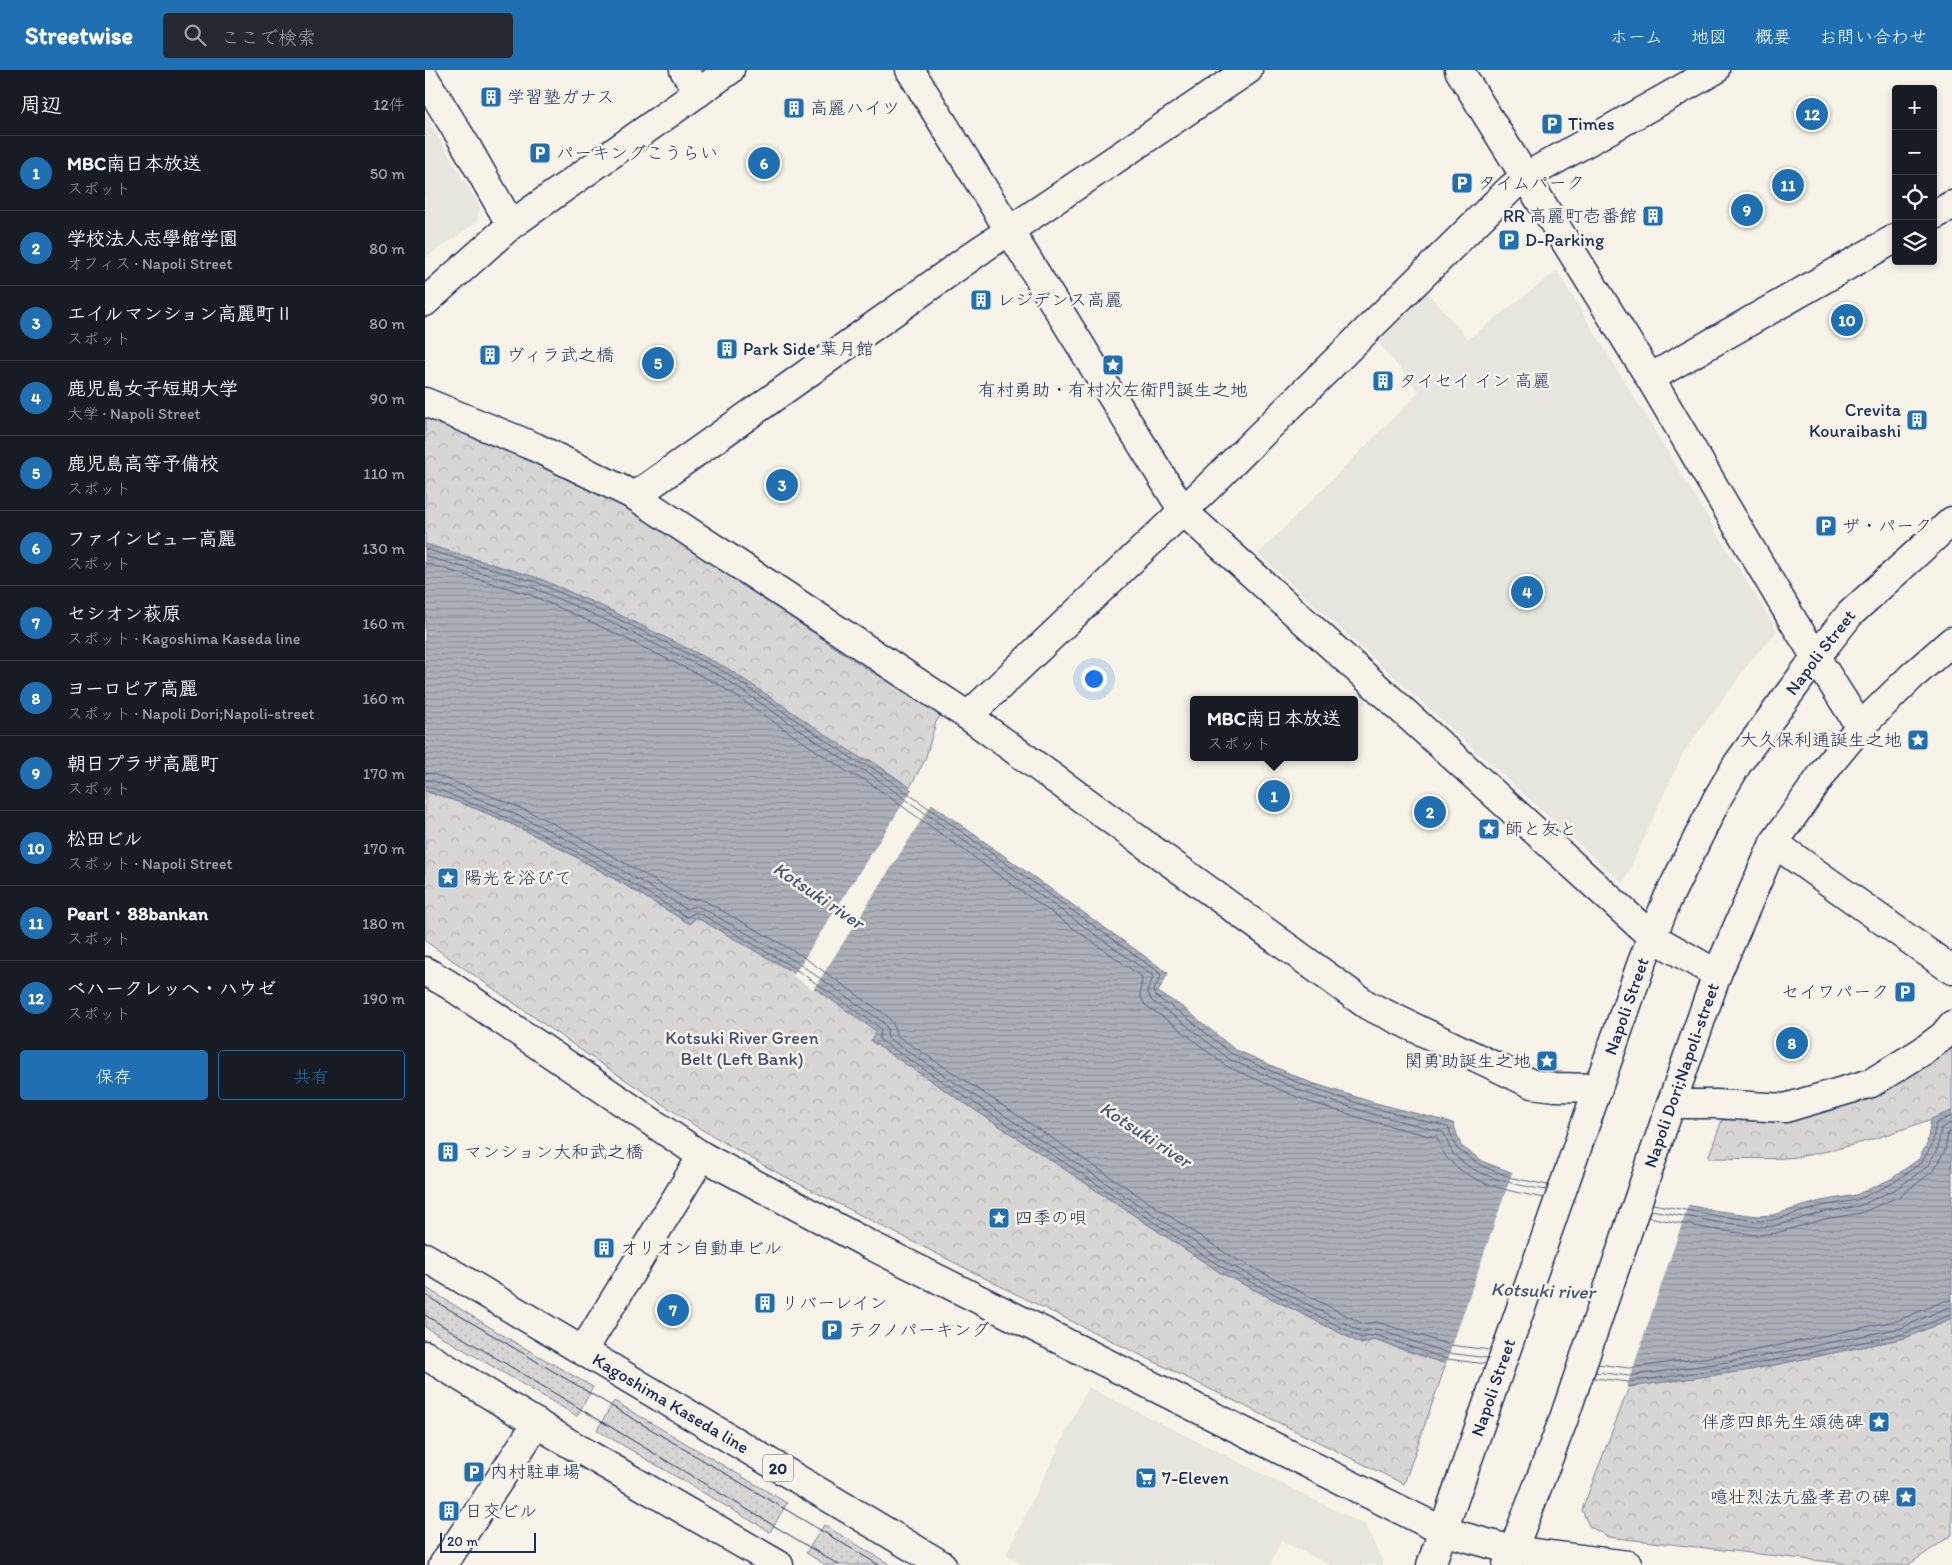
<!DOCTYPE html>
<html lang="ja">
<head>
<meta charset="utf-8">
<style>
  :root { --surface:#171b24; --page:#242831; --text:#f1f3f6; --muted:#9ea1a6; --line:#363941; --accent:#1f6fb2 }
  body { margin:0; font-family:Itim,"Klee One",sans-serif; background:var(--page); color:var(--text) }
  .controls { position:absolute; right:15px; top:15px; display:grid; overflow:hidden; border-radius:5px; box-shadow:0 2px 8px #0003 }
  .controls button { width:45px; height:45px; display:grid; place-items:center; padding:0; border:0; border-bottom:1px solid var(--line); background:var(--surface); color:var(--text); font:25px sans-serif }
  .scale { position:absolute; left:15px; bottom:12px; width:96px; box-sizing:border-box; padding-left:5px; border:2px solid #1b2f5e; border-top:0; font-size:14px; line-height:18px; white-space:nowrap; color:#1b2f5e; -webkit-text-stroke:4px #f7f3e8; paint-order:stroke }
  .you { position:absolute; left:668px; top:608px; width:18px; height:18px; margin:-12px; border:4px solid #fff; border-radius:50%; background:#1a73e8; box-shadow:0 0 0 8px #1a73e833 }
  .badge { display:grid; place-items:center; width:32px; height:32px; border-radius:50%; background:var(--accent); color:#fff; font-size:16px; font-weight:700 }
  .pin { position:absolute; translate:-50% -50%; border:2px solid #fff; box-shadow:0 1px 5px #0006 }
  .popup { position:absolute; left:765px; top:626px; width:168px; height:65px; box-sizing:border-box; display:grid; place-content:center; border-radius:5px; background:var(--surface); filter:drop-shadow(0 1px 4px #0005); font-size:16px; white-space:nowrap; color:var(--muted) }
  .popup b { font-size:19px; color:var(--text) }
  .popup::after { content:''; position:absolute; left:50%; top:100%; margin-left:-10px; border:10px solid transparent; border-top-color:var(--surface) }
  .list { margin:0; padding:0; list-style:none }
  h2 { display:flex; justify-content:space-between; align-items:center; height:65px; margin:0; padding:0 20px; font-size:21px }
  h2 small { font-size:16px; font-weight:400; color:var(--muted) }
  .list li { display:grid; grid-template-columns:32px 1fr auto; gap:15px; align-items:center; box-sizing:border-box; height:75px; padding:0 20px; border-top:1px solid var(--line) }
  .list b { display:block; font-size:19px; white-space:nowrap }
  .list p { margin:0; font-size:16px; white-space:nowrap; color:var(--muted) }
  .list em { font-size:16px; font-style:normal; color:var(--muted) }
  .actions { display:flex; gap:10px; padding:15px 20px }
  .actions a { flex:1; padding:11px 0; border:1px solid var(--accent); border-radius:5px; text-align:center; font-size:18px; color:var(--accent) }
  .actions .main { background:var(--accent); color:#fff }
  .icon { flex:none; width:28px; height:28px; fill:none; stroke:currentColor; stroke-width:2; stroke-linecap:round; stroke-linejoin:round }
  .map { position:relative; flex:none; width:1527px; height:1495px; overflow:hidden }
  header { display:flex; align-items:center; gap:30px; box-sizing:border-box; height:70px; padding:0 25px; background:var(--accent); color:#fff }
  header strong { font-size:24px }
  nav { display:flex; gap:28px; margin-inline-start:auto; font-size:18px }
  .search { width:350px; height:45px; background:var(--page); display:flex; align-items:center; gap:12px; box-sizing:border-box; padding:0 18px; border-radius:5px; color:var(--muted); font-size:19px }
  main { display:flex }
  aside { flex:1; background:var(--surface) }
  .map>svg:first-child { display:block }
  .built { fill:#e6e5de }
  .grass { fill:url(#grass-dots); stroke:#798299 }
  .park { fill:url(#park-crowns); stroke:#798299 }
  .water { fill:url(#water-rules); stroke:#727c95 }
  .pier { fill:#f7f3e8 }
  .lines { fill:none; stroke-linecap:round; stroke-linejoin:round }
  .shore { stroke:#556382; stroke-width:1 }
  .minor-casing { stroke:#1b2f5e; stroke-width:31 }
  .tertiary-casing { stroke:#1b2f5e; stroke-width:31 }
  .primary-casing { stroke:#1b2f5e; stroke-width:31 }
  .minor { stroke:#f7f3e8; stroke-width:28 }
  .tertiary { stroke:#f7f3e8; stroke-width:28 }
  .primary { stroke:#f7f3e8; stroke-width:28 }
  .tram { stroke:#1b2f5e; stroke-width:1 }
  .labels { text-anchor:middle; stroke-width:5; stroke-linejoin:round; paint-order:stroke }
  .shield { fill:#f7f3e8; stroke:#5d6a87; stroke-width:1 }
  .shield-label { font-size:16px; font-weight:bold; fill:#1b2f5e }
  .poi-label { font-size:18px; fill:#1b2f5e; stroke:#f7f3e8; text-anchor:start }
  .street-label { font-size:18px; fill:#1b2f5e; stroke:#f7f3e8 }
  .park-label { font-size:18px; fill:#415076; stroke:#f7f3e8 }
  .water-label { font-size:19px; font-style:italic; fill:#465679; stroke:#f7f3e8 }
</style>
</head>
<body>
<header>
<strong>Streetwise</strong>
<div class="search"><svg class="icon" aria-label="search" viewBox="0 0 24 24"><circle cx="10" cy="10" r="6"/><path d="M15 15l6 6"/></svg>ここで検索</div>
<nav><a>ホーム</a><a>地図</a><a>概要</a><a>お問い合わせ</a></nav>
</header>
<main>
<aside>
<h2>周辺<small>12件</small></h2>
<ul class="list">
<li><span class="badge">1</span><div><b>MBC南日本放送</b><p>スポット</p></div><em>50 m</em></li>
<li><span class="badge">2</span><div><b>学校法人志學館学園</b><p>オフィス · Napoli Street</p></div><em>80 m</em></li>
<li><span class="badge">3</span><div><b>エイルマンション高麗町Ⅱ</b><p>スポット</p></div><em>80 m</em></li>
<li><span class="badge">4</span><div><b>鹿児島女子短期大学</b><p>大学 · Napoli Street</p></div><em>90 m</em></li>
<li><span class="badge">5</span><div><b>鹿児島高等予備校</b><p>スポット</p></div><em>110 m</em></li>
<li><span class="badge">6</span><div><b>ファインビュー高麗</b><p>スポット</p></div><em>130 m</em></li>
<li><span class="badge">7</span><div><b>セシオン萩原</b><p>スポット · Kagoshima Kaseda line</p></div><em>160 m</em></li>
<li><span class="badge">8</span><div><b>ヨーロピア高麗</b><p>スポット · Napoli Dori;Napoli-street</p></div><em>160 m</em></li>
<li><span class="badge">9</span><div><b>朝日プラザ高麗町</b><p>スポット</p></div><em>170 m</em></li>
<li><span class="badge">10</span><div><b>松田ビル</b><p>スポット · Napoli Street</p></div><em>170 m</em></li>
<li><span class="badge">11</span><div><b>Pearl・88bankan</b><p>スポット</p></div><em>180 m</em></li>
<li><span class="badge">12</span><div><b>ベハークレッヘ・ハウゼ</b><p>スポット</p></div><em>190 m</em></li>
</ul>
<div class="actions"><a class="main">保存</a><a>共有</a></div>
</aside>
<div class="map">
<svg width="1527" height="1495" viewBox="0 0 1527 1495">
  <defs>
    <pattern id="grass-dots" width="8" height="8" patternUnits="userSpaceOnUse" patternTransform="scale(1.25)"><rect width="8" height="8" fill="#d7d6d4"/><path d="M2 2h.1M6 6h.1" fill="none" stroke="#b8b8b8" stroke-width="1.8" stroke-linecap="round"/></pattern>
    <pattern id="park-crowns" width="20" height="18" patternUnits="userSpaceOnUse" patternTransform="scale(1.25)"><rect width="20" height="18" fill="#d7d6d4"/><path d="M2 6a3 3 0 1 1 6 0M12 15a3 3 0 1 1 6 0" fill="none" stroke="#b8b8b8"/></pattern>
    <pattern id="water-rules" width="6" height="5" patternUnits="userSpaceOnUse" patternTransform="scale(1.25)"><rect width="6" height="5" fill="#acb0b9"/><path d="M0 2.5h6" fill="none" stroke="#8b909a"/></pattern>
  </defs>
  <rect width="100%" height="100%" fill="#f7f3e8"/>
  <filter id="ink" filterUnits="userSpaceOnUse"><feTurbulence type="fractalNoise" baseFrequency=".02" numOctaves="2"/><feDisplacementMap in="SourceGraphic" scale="10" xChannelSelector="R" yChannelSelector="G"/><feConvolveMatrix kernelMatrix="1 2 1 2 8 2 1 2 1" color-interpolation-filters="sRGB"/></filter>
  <g filter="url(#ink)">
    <!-- built -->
    <g class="built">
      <polygon points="0,45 55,137 52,152 0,188"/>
      <polygon points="1132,201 1352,561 1327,589 1258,683 1198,814 833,484 994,322 953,272 1002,222 1043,269"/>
      <polygon points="663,1317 940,1455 957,1491 956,1495 905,1495 856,1471 845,1495 600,1495 581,1485"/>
    </g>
    <!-- grass -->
    <g class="grass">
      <polygon points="0,1217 84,1269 168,1317 152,1346 0,1257"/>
      <polygon points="189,1331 362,1433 345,1462 172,1360"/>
      <polygon points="399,1455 466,1495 401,1495 381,1483"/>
    </g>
    <!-- park -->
    <g class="park">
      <polygon points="0,348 112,393 199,435 436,595 517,644 511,652 500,690 485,717 445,690 437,689 185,540 113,508 0,474"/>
      <path d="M0,721c92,27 183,84 265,133l6,-7 93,53 88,61 -6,10 350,232 141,71 12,-4 72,24 -42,120 -382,-187 -252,-128 -76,-44 -103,-68 -166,-116z"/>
      <path d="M1527,974v67c-48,19 -103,38 -155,46 -26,3 -62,1 -89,1l14,-38 67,-2 58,-13 61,-30z"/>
      <polygon points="1527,1248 1527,1465 1483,1495 1432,1495 1183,1467 1164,1456 1157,1440 1204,1317 1325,1300 1480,1268"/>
    </g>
    <!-- water -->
    <path class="water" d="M0,474l113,34 72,32 117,58 135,91 8,1 298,213 -10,19 26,16 50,41 75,33 63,20 81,21 8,23 23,16 29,11 206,38 39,5 14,-1 49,-14 35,-6 35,-16 28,-20 8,-15 4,-25 21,-8v207l-47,20 -155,32 -121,17 -183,-23 -72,-24 -12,4 -141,-71 -350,-232 5,-10 -87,-61 -93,-53 -6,7c-83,-50 -171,-106 -265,-133z"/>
    <!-- pier -->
    <g class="pier">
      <polygon points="488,718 508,732 388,920 368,906"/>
      <polygon points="1088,1100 1264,1133 1201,1319 1020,1296"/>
    </g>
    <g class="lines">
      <!-- shore -->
      <g class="shore">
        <polyline points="0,479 111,512 183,544 300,602 434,693 443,695 735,903 736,906 729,920 730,926 756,943 807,984 883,1017 945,1037 1023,1057 1032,1079 1057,1096 1087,1108 1123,1115"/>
        <path d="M0,486l109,32 72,32 116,57 134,91 10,3 286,204 1,3 -6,13 5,10 25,17 52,41 77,34 63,20 74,19c4,6 5,15 10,21 20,24 64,32 93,37"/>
        <path d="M0,493l106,32 71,32 116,57 134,91 12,4 278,198 -2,18 5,10 28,19 53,42 78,34 63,20 70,18c4,6 5,15 11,21 24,26 62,32 96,39"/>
        <path d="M0,703l8,1c35,13 70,26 103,41 52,25 102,56 151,85l11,-1 7,2 94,53 88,62 6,7 3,12 334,221 133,68 14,-2 73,23 40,5"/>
        <path d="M0,710c14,1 30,10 44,15 77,29 147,71 217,114l9,-3 7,2 93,53 88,61 4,6 1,10 338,225 136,69 14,-3 72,24 40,5"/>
        <path d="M0,717c14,1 30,10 43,15 78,29 149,72 219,115l7,-4h5l92,53 88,61 2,4 -2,7 1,2 343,228 139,70 13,-3 72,24 39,5"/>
        <polyline points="1228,1134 1293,1146 1333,1151 1348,1150 1397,1136 1432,1130 1468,1113 1497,1092 1507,1075 1511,1053 1527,1046"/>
        <polyline points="1226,1140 1292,1152 1333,1157 1349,1156 1399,1142 1434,1136 1471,1119 1502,1097 1513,1078 1516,1058 1527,1053"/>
        <polyline points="1223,1147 1291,1160 1333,1165 1351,1163 1400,1149 1436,1143 1475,1126 1507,1102 1520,1081 1523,1063 1527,1061"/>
        <polyline points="1173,1294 1204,1298 1322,1282 1474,1250 1519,1231 1527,1230"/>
        <polyline points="1171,1302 1204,1306 1324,1289 1476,1258 1521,1238 1527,1238"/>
        <polyline points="1169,1308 1204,1312 1325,1295 1478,1264 1527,1244"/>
      </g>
      <!-- minor casing -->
      <g class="minor-casing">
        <g id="minor">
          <polyline points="259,0 273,23"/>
          <polyline points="485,0 758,441 1227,867 1292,904"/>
          <polyline points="1034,0 1225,308 1370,554 1435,657"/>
          <polyline points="0,9 40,74 86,155"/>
          <polyline points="1508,146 1527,135"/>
          <polyline points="1225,308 1471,168"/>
          <polyline points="0,332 110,377 210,426 543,646 942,935 1107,1014 1130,1017 1173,1018"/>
          <polyline points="210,426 557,179 823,0"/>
          <polyline points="543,646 780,420 1086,118 1100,107 1290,0"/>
          <polyline points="1349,773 1527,900"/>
          <polyline points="1246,1034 1291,1034 1360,1038 1446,1013 1498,981 1518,966 1527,955"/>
          <polyline points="158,1281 277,1086"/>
          <polyline points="18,1495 112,1353"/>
        </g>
      </g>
      <!-- tertiary casing -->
      <g class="tertiary-casing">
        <g id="tertiary">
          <polyline points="0,232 86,155 305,0"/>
          <polyline points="0,901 23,914 277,1086 445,1175 1018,1461 1087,1480 1203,1495"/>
          <path id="s1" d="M1006,1495l211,-603 26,-64 50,-101 20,-34 78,-106 34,-43 102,-93"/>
          <path id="s2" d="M1082,1495l56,-144 99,-291 55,-156 57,-131 57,-81 29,-35 51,-50 41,-36"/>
        </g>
      </g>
      <!-- primary casing -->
      <g class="primary-casing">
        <g id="primary">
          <path id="s3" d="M0,1187l517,308"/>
          <polyline points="0,1285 147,1375 354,1495"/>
        </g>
      </g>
      <!-- minor -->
      <use href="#minor" class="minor"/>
      <!-- tertiary -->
      <use href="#tertiary" class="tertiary"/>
      <!-- primary -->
      <use href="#primary" class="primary"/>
      <!-- tram -->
      <g class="tram">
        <polyline points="0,1225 454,1495"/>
        <polyline points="0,1245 414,1495"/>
      </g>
    </g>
  </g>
  <!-- icons -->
  <defs>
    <g id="building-square" transform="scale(1.125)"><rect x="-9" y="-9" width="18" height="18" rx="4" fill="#1f6fb2" stroke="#f7f3e8"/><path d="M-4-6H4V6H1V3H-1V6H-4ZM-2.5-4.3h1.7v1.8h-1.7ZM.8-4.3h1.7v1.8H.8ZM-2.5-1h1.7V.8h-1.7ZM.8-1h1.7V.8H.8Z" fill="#fff"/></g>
    <g id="parking-square" transform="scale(1.125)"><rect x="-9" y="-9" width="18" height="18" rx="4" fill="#1f6fb2" stroke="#f7f3e8"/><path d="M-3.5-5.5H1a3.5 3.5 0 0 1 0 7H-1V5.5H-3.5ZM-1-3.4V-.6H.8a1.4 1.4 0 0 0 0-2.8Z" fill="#fff"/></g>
    <g id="sight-square" transform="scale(1.125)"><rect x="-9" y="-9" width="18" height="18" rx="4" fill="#1f6fb2" stroke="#f7f3e8"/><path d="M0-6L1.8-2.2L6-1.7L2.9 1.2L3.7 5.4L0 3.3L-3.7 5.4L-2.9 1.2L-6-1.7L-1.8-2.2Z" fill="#fff"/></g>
    <g id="supermarket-square" transform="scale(1.125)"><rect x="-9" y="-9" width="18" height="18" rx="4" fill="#1f6fb2" stroke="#f7f3e8"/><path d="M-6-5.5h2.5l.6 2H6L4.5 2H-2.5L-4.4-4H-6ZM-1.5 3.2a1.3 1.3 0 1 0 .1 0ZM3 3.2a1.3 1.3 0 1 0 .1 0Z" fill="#fff"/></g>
  </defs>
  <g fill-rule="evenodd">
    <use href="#building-square" x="66" y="27"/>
    <use href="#building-square" x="369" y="38"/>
    <use href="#parking-square" x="1127" y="54"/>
    <use href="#parking-square" x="115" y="83"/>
    <use href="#parking-square" x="1037" y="113"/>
    <use href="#building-square" x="1228" y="146"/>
    <use href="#parking-square" x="1084" y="170"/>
    <use href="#building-square" x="556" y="230"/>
    <use href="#building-square" x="302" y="279"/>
    <use href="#building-square" x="65" y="285"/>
    <use href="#sight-square" x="688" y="295"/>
    <use href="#building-square" x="958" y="311"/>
    <use href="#building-square" x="1492" y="350"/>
    <use href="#parking-square" x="1401" y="456"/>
    <use href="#sight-square" x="1493" y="670"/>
    <use href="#sight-square" x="1064" y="759"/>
    <use href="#sight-square" x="23" y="808"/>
    <use href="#parking-square" x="1480" y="922"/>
    <use href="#sight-square" x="1122" y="991"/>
    <use href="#building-square" x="23" y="1082"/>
    <use href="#sight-square" x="574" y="1148"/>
    <use href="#building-square" x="179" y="1178"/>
    <use href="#building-square" x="340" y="1233"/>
    <use href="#parking-square" x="407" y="1260"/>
    <use href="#sight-square" x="1454" y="1352"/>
    <use href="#parking-square" x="49" y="1402"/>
    <use href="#supermarket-square" x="721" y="1408"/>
    <use href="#sight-square" x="1481" y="1427"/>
    <use href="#building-square" x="24" y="1441"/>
  </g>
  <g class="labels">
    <!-- shield labels -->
    <rect class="shield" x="338" y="1384.5" width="30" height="27" rx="4"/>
    <g class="shield-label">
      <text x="353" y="1404">20</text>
    </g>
    <!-- poi labels -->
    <g class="poi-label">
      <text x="82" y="33">学習塾ガナス</text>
      <text x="385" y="44">高麗ハイツ</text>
      <text x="1143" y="60">Times</text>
      <text x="131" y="89">パーキングこうらい</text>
      <text x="1053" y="119">タイムパーク</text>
      <text x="1212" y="152" text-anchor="end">RR 高麗町壱番館</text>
      <text x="1100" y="176">D-Parking</text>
      <text x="572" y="236">レジデンス高麗</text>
      <text x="318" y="285">Park Side 葉月館</text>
      <text x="81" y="291">ヴィラ武之橋</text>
      <text x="974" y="317">タイセイ イン 高麗</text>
      <text x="688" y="326" text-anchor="middle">有村勇助・有村次左衛門誕生之地</text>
      <text x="1476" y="346" text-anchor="end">Crevita<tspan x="1476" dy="21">Kouraibashi</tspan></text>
      <text x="1417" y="462">ザ・パーク</text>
      <text x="1477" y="676" text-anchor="end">大久保利通誕生之地</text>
      <text x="1080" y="765">師と友と</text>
      <text x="39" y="814">陽光を浴びて</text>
      <text x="1464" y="928" text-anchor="end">セイワパーク</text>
      <text x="1106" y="997" text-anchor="end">関勇助誕生之地</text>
      <text x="39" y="1088">マンション大和武之橋</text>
      <text x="590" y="1154">四季の唄</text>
      <text x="195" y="1184">オリオン自動車ビル</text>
      <text x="356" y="1239">リバーレイン</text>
      <text x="423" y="1266">テクノパーキング</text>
      <text x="1438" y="1358" text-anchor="end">伴彦四郎先生頌徳碑</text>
      <text x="65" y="1408">内村駐車場</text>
      <text x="737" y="1414">7-Eleven</text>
      <text x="1465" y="1433" text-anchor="end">噫壮烈法亢盛孝君の碑</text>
      <text x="40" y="1447">日交ビル</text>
    </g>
    <!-- street labels -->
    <g class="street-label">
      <text dy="6" stroke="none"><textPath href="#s1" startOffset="998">Napoli Street</textPath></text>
      <text dy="6" stroke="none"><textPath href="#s1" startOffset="592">Napoli Street</textPath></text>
      <text dy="6" stroke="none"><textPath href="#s2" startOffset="520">Napoli Dori;Napoli-street</textPath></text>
      <text dy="6" stroke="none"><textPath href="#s1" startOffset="188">Napoli Street</textPath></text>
      <text dy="6" stroke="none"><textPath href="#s3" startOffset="286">Kagoshima Kaseda line</textPath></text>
    </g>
    <!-- park labels -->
    <g class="park-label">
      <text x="317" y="974">Kotsuki River Green<tspan x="317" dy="21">Belt (Left Bank)</tspan></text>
    </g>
    <!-- water labels -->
    <g class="water-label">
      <text transform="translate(394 825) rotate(34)" y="7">Kotsuki river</text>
      <text transform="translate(721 1064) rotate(33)" y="7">Kotsuki river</text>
      <text transform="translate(1118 1220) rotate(2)" y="7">Kotsuki river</text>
    </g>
  </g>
</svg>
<div class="controls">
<button>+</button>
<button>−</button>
<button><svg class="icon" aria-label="locate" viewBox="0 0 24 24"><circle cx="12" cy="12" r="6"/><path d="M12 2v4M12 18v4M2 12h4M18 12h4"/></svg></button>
<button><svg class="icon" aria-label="layers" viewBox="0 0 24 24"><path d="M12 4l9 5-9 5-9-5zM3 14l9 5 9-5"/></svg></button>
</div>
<div class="scale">20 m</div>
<div class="you"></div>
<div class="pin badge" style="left:849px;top:726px">1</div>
<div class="popup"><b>MBC南日本放送</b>スポット</div>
<div class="pin badge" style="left:1005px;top:742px">2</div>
<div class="pin badge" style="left:357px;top:415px">3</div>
<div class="pin badge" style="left:1102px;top:522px">4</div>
<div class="pin badge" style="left:233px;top:293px">5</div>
<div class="pin badge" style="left:339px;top:93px">6</div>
<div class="pin badge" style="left:248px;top:1240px">7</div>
<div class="pin badge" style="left:1367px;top:973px">8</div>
<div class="pin badge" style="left:1322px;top:140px">9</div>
<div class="pin badge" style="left:1422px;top:250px">10</div>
<div class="pin badge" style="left:1363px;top:115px">11</div>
<div class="pin badge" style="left:1387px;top:44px">12</div>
</div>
</main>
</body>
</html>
